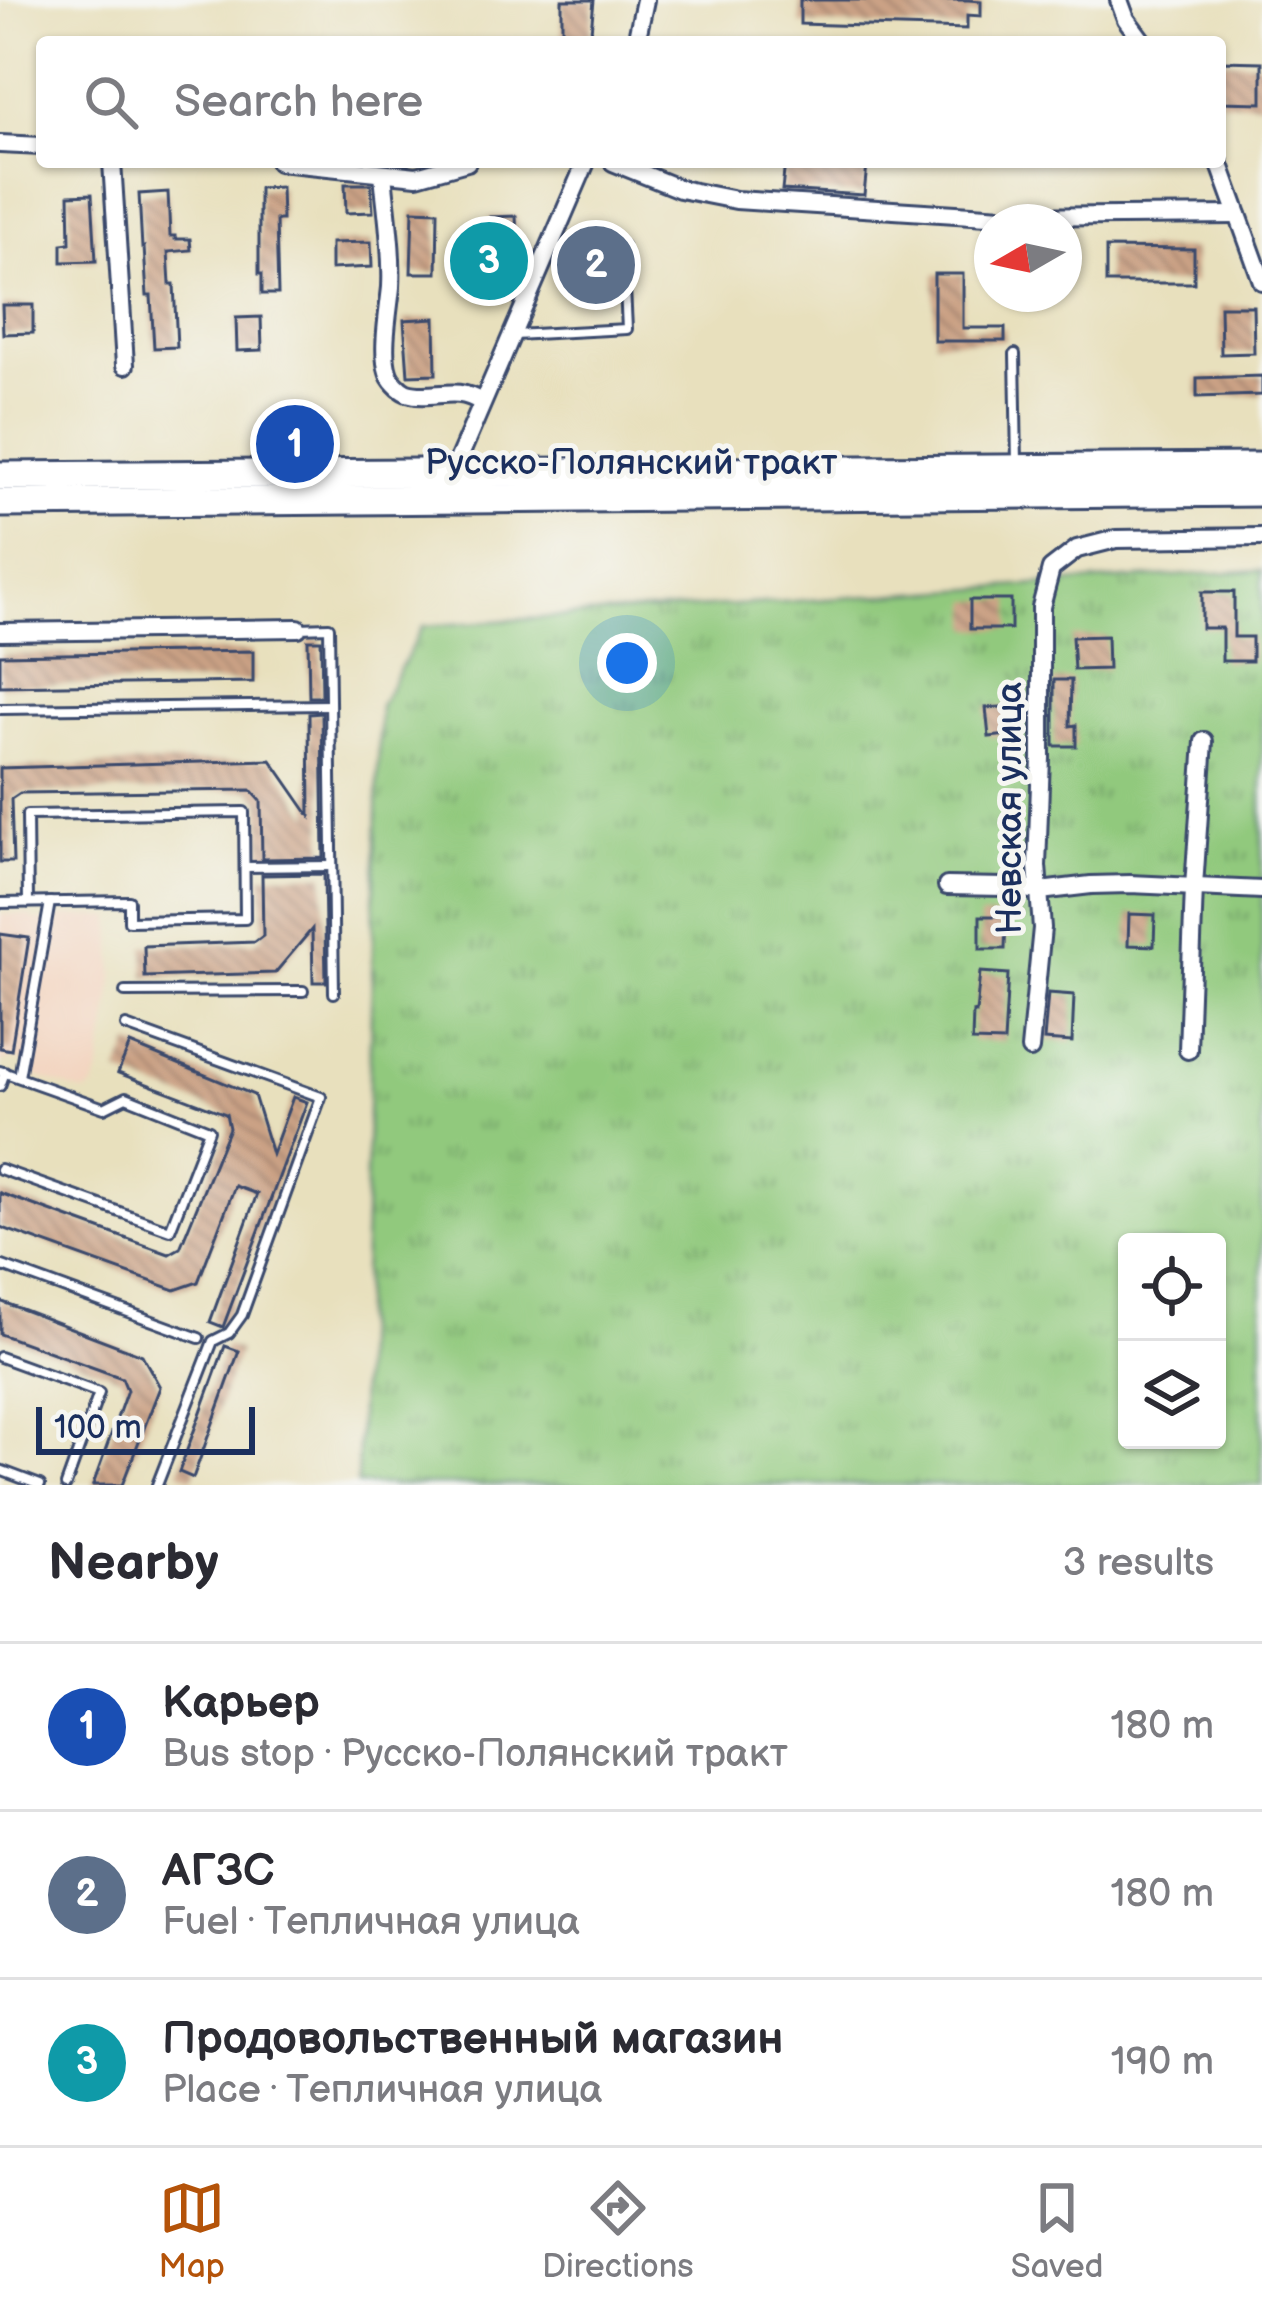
<!DOCTYPE html>
<html lang="en">
<head>
<meta charset="utf-8">
<style>
  :root { --surface:#fff; --page:#f7f7f7; --text:#2b2b33; --muted:#7c7c81; --line:#e1e1e2; --accent:#b45309 }
  body { margin:0; font-family:"Balsamiq Sans",sans-serif; background:var(--page); color:var(--text) }
  .controls { position:absolute; right:36px; bottom:36px; display:grid; overflow:hidden; border-radius:12px; box-shadow:0 3px 9px #0004 }
  .controls button { width:108px; height:108px; display:grid; place-items:center; padding:0; border:0; border-bottom:3px solid var(--line); background:var(--surface); color:var(--text); font:60px sans-serif }
  .compass { position:absolute; left:974px; top:204px; width:108px; height:108px; border-radius:50%; background:var(--surface); box-shadow:0 3px 9px #0004; rotate:261deg }
  .scale { position:absolute; left:36px; bottom:30px; width:219px; box-sizing:border-box; padding-left:12px; border:6px solid #1b2f5e; border-top:0; font-size:33px; line-height:42px; white-space:nowrap; color:#1b2f5e; -webkit-text-stroke:9px #f6f6f2; paint-order:stroke }
  .you { position:absolute; left:627px; top:663px; width:42px; height:42px; margin:-30px; border:9px solid #fff; border-radius:50%; background:#1a73e8; box-shadow:0 0 0 18px #1a73e833 }
  .badge { display:grid; place-items:center; width:78px; height:78px; border-radius:50%; background:var(--accent); color:#fff; font-size:39px; font-weight:700 }
  .pin { position:absolute; translate:-50% -50%; border:6px solid #fff; box-shadow:0 3px 12px #0006 }
  .list { margin:0; padding:0; list-style:none }
  h2 { display:flex; justify-content:space-between; align-items:center; height:156px; margin:0; padding:0 48px; font-size:51px }
  h2 small { font-size:39px; font-weight:400; color:var(--muted) }
  .list li { display:grid; grid-template-columns:78px 1fr auto; gap:36px; align-items:center; box-sizing:border-box; height:168px; padding:0 48px; border-top:3px solid var(--line) }
  .list b { display:block; font-size:45px; white-space:nowrap }
  .list p { margin:0; font-size:39px; white-space:nowrap; color:var(--muted) }
  .list em { font-size:39px; font-style:normal; color:var(--muted) }
  .icon { flex:none; width:66px; height:66px; fill:none; stroke:currentColor; stroke-width:2; stroke-linecap:round; stroke-linejoin:round }
  .map { position:relative; flex:none; width:1262px; height:1485px; overflow:hidden }
  .search { position:absolute; background:var(--surface); box-shadow:0 3px 9px #0004; left:36px; right:36px; top:36px; height:132px; display:flex; align-items:center; gap:30px; box-sizing:border-box; padding:0 42px; border-radius:12px; color:var(--muted); font-size:45px }
  .sheet { height:660px; background:var(--surface) }
  nav { display:flex; justify-content:space-around; align-items:center; box-sizing:border-box; height:168px; border-top:3px solid var(--line); background:var(--surface); font-size:33px; color:var(--muted) }
  nav a { display:grid; justify-items:center; gap:6px }
  nav .on { color:var(--accent) }
  .map>svg:first-child { display:block }
  .built { fill:#f3d4bf }
  .grass { fill:url(#grass-tufts); stroke:#567c6e; stroke-width:3; fill-rule:evenodd }
  .building { fill:url(#building-back-hatch) }
  .lines { fill:none; stroke-linecap:round; stroke-linejoin:round }
  .lane-casing { stroke:#3a4a6c; stroke-width:14 }
  .street-casing { stroke:#3a4a6c; stroke-width:22 }
  .primary-casing { stroke:#3a4a6c; stroke-width:33 }
  .lane { stroke:#fff; stroke-width:8 }
  .street { stroke:#fff; stroke-width:16 }
  .primary { stroke:#fff; stroke-width:27 }
  .labels { text-anchor:middle; stroke-width:10; stroke-linejoin:round; paint-order:stroke }
  .street-label { font-size:36px; fill:#1b2f5e; stroke:#f6f6f2 }
</style>
</head>
<body>
<div class="map">
<svg width="1262" height="1485" viewBox="0 0 1262 1485">
  <defs>
    <pattern id="grass-tufts" width="24" height="20" patternUnits="userSpaceOnUse" patternTransform="scale(3)"><rect width="24" height="20" fill="#91c97d"/><path d="M3 7l-1-3M5 7V3M7 7l1-3M15 17l-1-3M17 17v-4M19 17l1-3" fill="none" stroke="#76a46a"/></pattern>
    <pattern id="building-back-hatch" width="6" height="6" patternUnits="userSpaceOnUse" patternTransform="scale(3)"><rect width="6" height="6" fill="#cba285"/><path d="M-1 5l2 2M0 0l6 6M5-1l2 2" fill="none" stroke="#a48470"/></pattern>
  </defs>
  <rect width="100%" height="100%" fill="#f6f6f2"/>
  <filter id="ink" filterUnits="userSpaceOnUse"><feTurbulence type="fractalNoise" baseFrequency=".00833" numOctaves="2"/><feDisplacementMap in="SourceGraphic" scale="24" xChannelSelector="R" yChannelSelector="G"/><feConvolveMatrix kernelMatrix="1 2 1 2 8 2 1 2 1" color-interpolation-filters="sRGB"/></filter>
  <filter id="wash" filterUnits="userSpaceOnUse"><feTurbulence type="fractalNoise" baseFrequency=".004" numOctaves="4" result="noise"/><feDisplacementMap in="SourceGraphic" scale="48" xChannelSelector="R" yChannelSelector="G"/><feGaussianBlur stdDeviation="2.7" result="paint"/><feColorMatrix in="noise" values="0 0 0 0 0 0 0 0 0 0 0 0 0 0 0 0 0 1.4 0 .05"/><feComposite in="paint" operator="in"/></filter>
  <g filter="url(#wash)">
    <rect width="100%" height="100%" fill="#e8e0bd"/>
    <!-- built -->
    <polygon class="built" points="0,914 29,915 35,920 54,921 59,917 112,916 114,978 100,1067 94,1088 85,1093 33,1075 30,1064 13,1059 0,1063"/>
    <!-- grass -->
    <path class="grass" d="M1262,570v915h-905l23,-779 43,-80zM1127,1242h90v198h-90z"/>
    <g id="blocks">
      <!-- building -->
      <g class="building">
        <polygon points="562,0 594,0 590,42 562,42"/>
        <polygon points="800,0 968,0 981,1 981,16 967,15 967,29 800,24"/>
        <polygon points="1220,61 1262,62 1262,103 1220,102"/>
        <polygon points="785,162 867,165 864,195 782,190"/>
        <polygon points="345,184 371,184 373,212 346,213"/>
        <polygon points="281,187 282,220 276,220 278,294 262,294 262,274 259,274 259,188"/>
        <polygon points="168,192 170,236 175,236 175,239 190,239 191,250 168,252 170,284 174,284 177,347 154,348 151,296 147,296 144,247 142,248 139,194"/>
        <polygon points="92,194 96,261 62,262 62,244 70,243 69,195"/>
        <polygon points="413,210 438,211 437,273 411,273"/>
        <polygon points="516,216 517,241 503,241 504,276 474,277 473,247 491,247 490,217"/>
        <polygon points="371,242 372,267 331,269 331,243"/>
        <polygon points="1106,248 1194,249 1194,283 1106,283"/>
        <polygon points="934,274 963,274 963,328 1005,328 1005,341 934,341"/>
        <polygon points="2,305 33,305 33,333 3,334"/>
        <polygon points="1220,306 1253,306 1254,353 1221,354"/>
        <polygon points="261,317 262,350 237,351 236,318"/>
        <polygon points="435,318 436,374 408,375 404,320"/>
        <polygon points="1262,376 1262,395 1197,397 1197,378"/>
        <polygon points="1202,592 1234,592 1234,637 1252,637 1252,661 1222,661 1222,628 1202,628"/>
        <rect x="970" y="600" width="41" height="29"/>
        <polygon points="1107,636 1108,669 1074,670 1072,637"/>
        <polygon points="308,640 321,640 322,697 309,697"/>
        <polygon points="253,651 253,682 0,686 0,655"/>
        <polygon points="1054,680 1071,680 1070,726 1076,725 1076,746 1054,746"/>
        <polygon points="1016,706 1018,734 989,737 986,708"/>
        <polygon points="322,713 324,858 262,859 261,801 251,790 20,793 11,799 13,862 0,862 0,768 271,760 310,816 309,714"/>
        <polygon points="324,874 326,982 313,982 312,929 275,973 145,977 144,946 255,942 263,936 262,875"/>
        <polygon points="1129,914 1155,915 1154,946 1128,945"/>
        <polygon points="980,916 1006,916 1005,949 980,949"/>
        <polygon points="0,934 29,938 11,1050 0,1048"/>
        <polygon points="980,972 1008,974 1004,1042 972,1041 973,1012 976,1013"/>
        <polygon points="1048,993 1074,995 1072,1042 1044,1040"/>
        <polygon points="130,1044 254,1095 272,1154 293,1097 307,1102 223,1327 210,1322 257,1194 235,1186 198,1282 175,1290 0,1227 0,1193 169,1254 180,1248 229,1128 226,1114 118,1073"/>
        <polygon points="0,1301 142,1355 160,1387 122,1485 93,1485 127,1390 122,1378 0,1334"/>
        <polygon points="225,1346 239,1351 193,1478 179,1472"/>
      </g>
    </g>
  </g>
  <g filter="url(#ink)">
    <use href="#blocks" fill-opacity="0" stroke="#3a4a6c" stroke-width="3"/>
    <g class="lines">
      <!-- lane casing -->
      <g class="lane-casing">
        <g id="lane">
          <polyline points="514,335 627,329 623,246 553,248"/>
          <polyline points="1015,354 1017,463"/>
          <polyline points="299,628 329,627 334,993"/>
          <polyline points="0,709 330,705"/>
          <polyline points="245,867 332,866"/>
          <path d="M0,903c43,-1 86,-1 129,-2v20l116,-2 -1,-107 -217,3 1,88"/>
          <polyline points="125,992 303,991"/>
          <polyline points="126,1026 321,1097 242,1315 229,1333 213,1341 157,1485"/>
          <polyline points="0,1071 104,1108 126,1097 209,1130 170,1230 0,1169"/>
          <polyline points="19,1077 50,902"/>
          <polyline points="0,1086 5,1072"/>
          <polyline points="0,1265 199,1338"/>
          <polyline points="0,1357 99,1393 66,1485"/>
          <polyline points="0,1470 40,1485"/>
        </g>
      </g>
      <!-- street casing -->
      <g class="street-casing">
        <g id="street">
          <polyline points="1119,0 1126,19 1143,42"/>
          <polyline points="636,42 645,0"/>
          <polyline points="0,144 42,146"/>
          <polyline points="112,162 125,365"/>
          <polyline points="279,162 417,176 467,162"/>
          <polyline points="613,162 680,189 736,200 1003,217 1238,215"/>
          <polyline points="1219,162 1262,281"/>
          <path d="M383,173c3,37 10,77 8,114 -2,22 -10,64 -3,85 2,8 12,18 19,21 26,8 47,-9 74,9"/>
          <polyline points="453,472 586,162"/>
          <polyline points="0,632 298,628"/>
          <polyline points="947,886 1005,887 1040,891 1091,885 1130,884 1262,890"/>
          <polyline points="1030,1049 1042,928 1037,866 1041,758 1041,607 1051,569 1077,549 1116,539 1262,537"/>
          <polyline points="1188,1050 1194,887 1204,741"/>
        </g>
      </g>
      <!-- primary casing -->
      <g class="primary-casing">
        <g id="primary">
          <polyline points="0,476 1262,467"/>
          <polyline points="0,503 1262,492"/>
        </g>
      </g>
      <!-- lane -->
      <use href="#lane" class="lane"/>
      <!-- street -->
      <use href="#street" class="street"/>
      <!-- primary -->
      <use href="#primary" class="primary"/>
    </g>
  </g>
  <g class="labels">
    <!-- street labels -->
    <g class="street-label">
      <text x="631" y="474">Русско-Полянский тракт</text>
      <text transform="translate(1008 808) rotate(-90)" y="13">Невская улица</text>
    </g>
  </g>
</svg>
<div class="controls">
<button><svg class="icon" aria-label="locate" viewBox="0 0 24 24"><circle cx="12" cy="12" r="6"/><path d="M12 2v4M12 18v4M2 12h4M18 12h4"/></svg></button>
<button><svg class="icon" aria-label="layers" viewBox="0 0 24 24"><path d="M12 4l9 5-9 5-9-5zM3 14l9 5 9-5"/></svg></button>
</div>
<svg class="compass" viewBox="-18 -18 36 36"><path d="M0-13l5 13h-10z" fill="#e53935"/><path d="M0 13l5-13h-10z" fill="#7c7c81"/></svg>
<div class="scale">100 m</div>
<div class="you"></div>
<div class="pin badge" style="left:295px;top:444px;background:#1a4fb4">1</div>
<div class="pin badge" style="left:596px;top:265px;background:#5c6f8a">2</div>
<div class="pin badge" style="left:489px;top:261px;background:#0f9aa8">3</div>
<div class="search"><svg class="icon" aria-label="search" viewBox="0 0 24 24"><circle cx="10" cy="10" r="6"/><path d="M15 15l6 6"/></svg>Search here</div>
</div>
<section class="sheet">
<h2>Nearby<small>3 results</small></h2>
<ul class="list">
<li><span class="badge" style="background:#1a4fb4">1</span><div><b>Карьер</b><p>Bus stop · Русско-Полянский тракт</p></div><em>180 m</em></li>
<li><span class="badge" style="background:#5c6f8a">2</span><div><b>АГЗС</b><p>Fuel · Тепличная улица</p></div><em>180 m</em></li>
<li><span class="badge" style="background:#0f9aa8">3</span><div><b>Продовольственный магазин</b><p>Place · Тепличная улица</p></div><em>190 m</em></li>
</ul>
</section>
<nav>
<a class="on"><svg class="icon" aria-label="map" viewBox="0 0 24 24"><path d="M3 6l6-2 6 2 6-2v14l-6 2-6-2-6 2zM9 4v14M15 6v14"/></svg>Map</a>
<a><svg class="icon" aria-label="directions" viewBox="0 0 24 24"><path d="M12 3l9 9-9 9-9-9zM9 14v-3h6M13 9l2 2-2 2"/></svg>Directions</a>
<a><svg class="icon" aria-label="saved" viewBox="0 0 24 24"><path d="M7 4h10v16l-5-4-5 4z"/></svg>Saved</a>
</nav>
</body>
</html>
